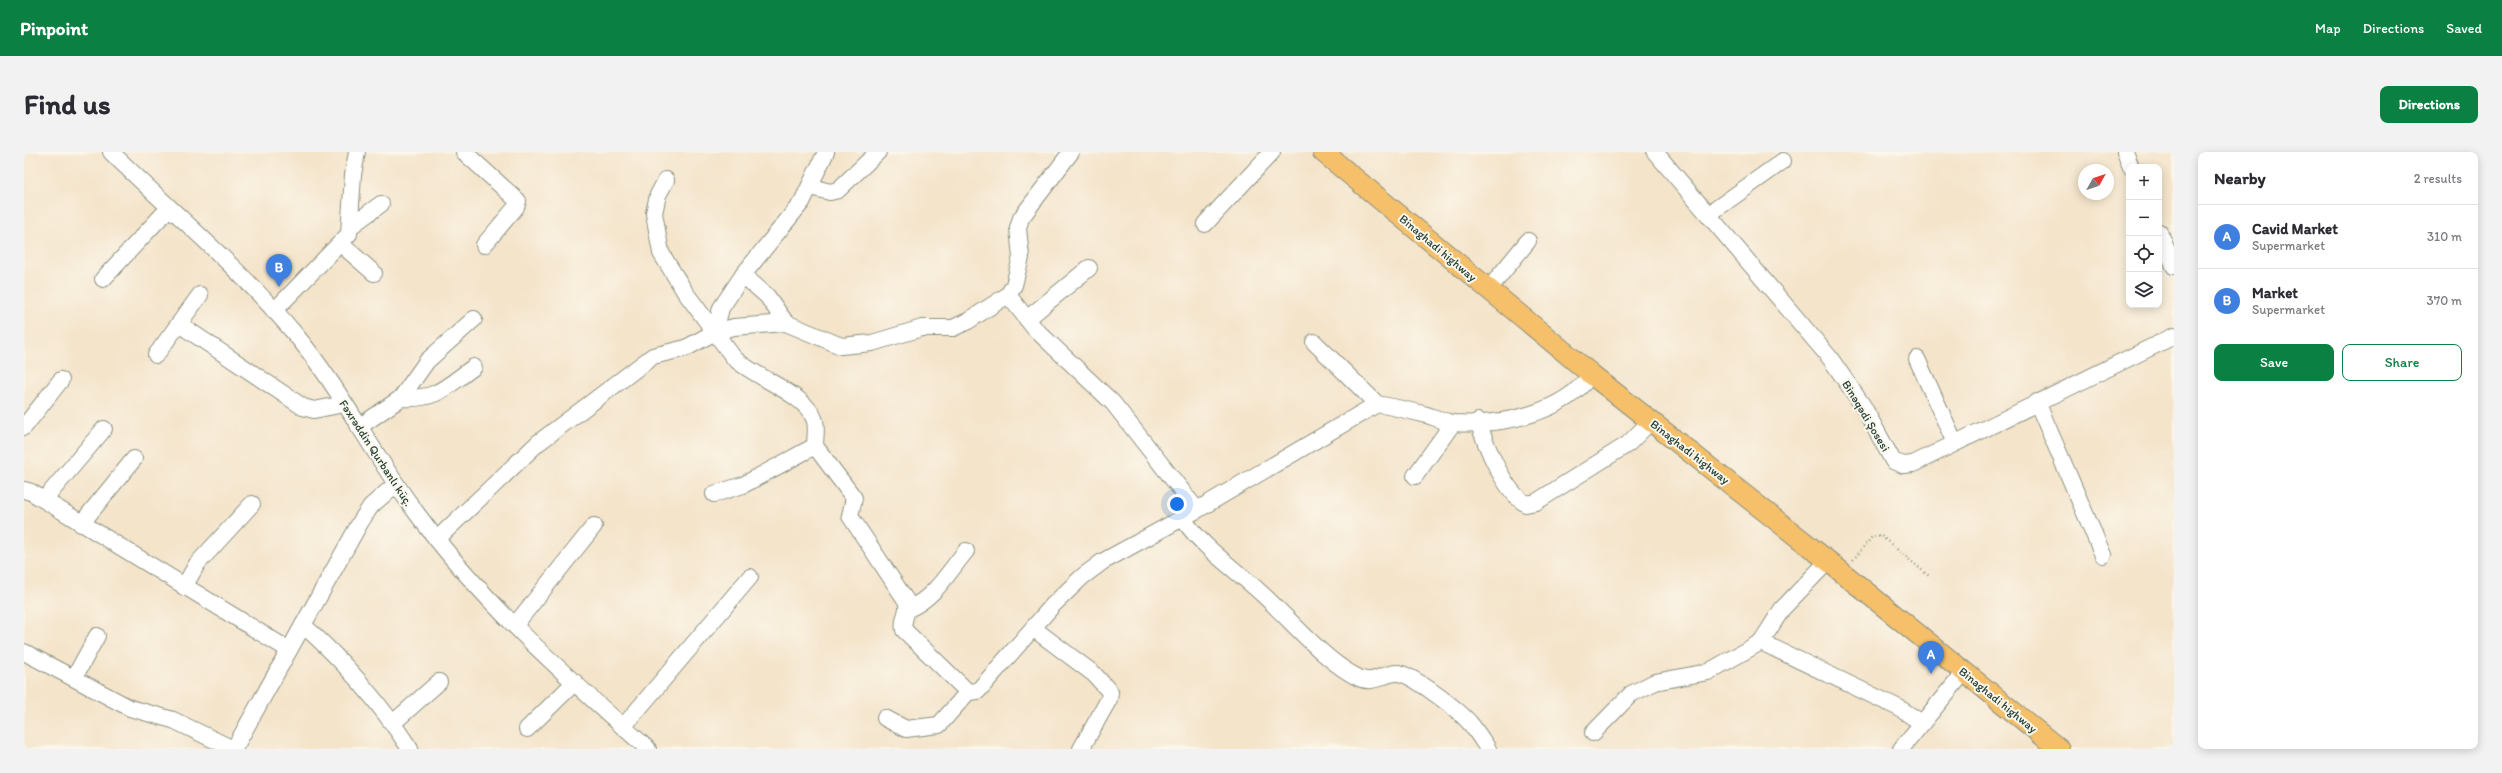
<!DOCTYPE html>
<html lang="en">
<head>
<meta charset="utf-8">
<style>
  :root { --surface:#fff; --page:#f2f2f3; --text:#2b2b33; --muted:#7c7c81; --line:#e1e1e2; --accent:#0b8043 }
  body { margin:0; font-family:Itim,sans-serif; background:var(--page); color:var(--text) }
  .controls { position:absolute; right:12px; top:12px; display:grid; overflow:hidden; border-radius:8px; box-shadow:0 2px 10px #0003 }
  .controls button { width:36px; height:36px; display:grid; place-items:center; padding:0; border:0; border-bottom:1px solid var(--line); background:var(--surface); color:var(--text); font:20px sans-serif }
  .compass { position:absolute; left:2054px; top:12px; width:36px; height:36px; border-radius:50%; background:var(--surface); box-shadow:0 2px 10px #0003; rotate:50deg }
  .you { position:absolute; left:1153px; top:352px; width:14px; height:14px; margin:-10px; border:3px solid #fff; border-radius:50%; background:#1a73e8; box-shadow:0 0 0 6px #1a73e833 }
  .badge { display:grid; place-items:center; width:26px; height:26px; border-radius:50%; background:var(--accent); color:#fff; font-size:13px; font-weight:700 }
  .pin { position:absolute; translate:-50% -33px; filter:drop-shadow(0 1px 2px #0008) }
  .pin::after { content:''; position:absolute; top:21px; width:14px; height:12px; background:inherit; clip-path:polygon(0 0,100% 0,50% 100%) }
  .list { margin:0; padding:0; list-style:none }
  h2 { display:flex; justify-content:space-between; align-items:center; height:52px; margin:0; padding:0 16px; font-size:17px }
  h2 small { font-size:13px; font-weight:400; color:var(--muted) }
  .list li { display:grid; grid-template-columns:26px 1fr auto; gap:12px; align-items:center; box-sizing:border-box; height:64px; padding:0 16px; border-top:1px solid var(--line) }
  .list b { display:block; font-size:15px; white-space:nowrap }
  .list p { margin:0; font-size:13px; white-space:nowrap; color:var(--muted) }
  .list em { font-size:13px; font-style:normal; color:var(--muted) }
  .actions { display:flex; gap:8px; padding:12px 16px }
  .actions a { flex:1; padding:9px 0; border:1px solid var(--accent); border-radius:8px; text-align:center; font-size:14px; color:var(--accent) }
  .actions .main { background:var(--accent); color:#fff }
  .icon { flex:none; width:22px; height:22px; fill:none; stroke:currentColor; stroke-width:2; stroke-linecap:round; stroke-linejoin:round }
  .map { position:relative; flex:none; width:2150px; height:597px; overflow:hidden; border-radius:8px }
  header { display:flex; align-items:center; gap:24px; box-sizing:border-box; height:56px; padding:0 20px; background:var(--accent); color:#fff }
  header strong { font-size:19px }
  nav { display:flex; gap:22px; margin-inline-start:auto; font-size:14px }
  .intro { display:flex; align-items:center; justify-content:space-between; box-sizing:border-box; height:96px; padding:0 24px }
  h1 { margin:0; font-size:28px }
  .button { padding:10px 18px; border-radius:8px; background:var(--accent); color:#fff; font-size:14px; font-weight:700 }
  main { display:flex; gap:24px; padding:0 24px }
  aside { flex:1; background:var(--surface); border-radius:8px; box-shadow:0 2px 10px #0003 }
  .map>svg:first-child { display:block }
  .lines { fill:none; stroke-linecap:round; stroke-linejoin:round }
  .minor-casing { stroke:#8a907f; stroke-width:18 }
  .major-casing { stroke:#8a907f; stroke-width:22 }
  .path { stroke:#8a907f; stroke-width:2.5; stroke-dasharray:1 3; stroke-linecap:butt }
  .minor { stroke:#fff; stroke-width:16 }
  .major { stroke:#f6c06b; stroke-width:20 }
  .labels { text-anchor:middle; stroke-width:4; stroke-linejoin:round; paint-order:stroke }
  .street-label { font-size:12px; fill:#1f3d34; stroke:#fbf7ec }
</style>
</head>
<body>
<header>
<strong>Pinpoint</strong>
<nav><a>Map</a><a>Directions</a><a>Saved</a></nav>
</header>
<div class="intro"><h1>Find us</h1><a class="button">Directions</a></div>
<main>
<div class="map">
<svg width="2150" height="597" viewBox="0 0 2150 597">
  <rect width="100%" height="100%" fill="#fbf7ec"/>
  <filter id="ink" filterUnits="userSpaceOnUse"><feTurbulence type="fractalNoise" baseFrequency=".025" numOctaves="2"/><feDisplacementMap in="SourceGraphic" scale="8" xChannelSelector="R" yChannelSelector="G"/><feConvolveMatrix kernelMatrix="1 2 1 2 8 2 1 2 1" color-interpolation-filters="sRGB"/></filter>
  <filter id="wash" filterUnits="userSpaceOnUse"><feTurbulence type="fractalNoise" baseFrequency=".012" numOctaves="4" result="noise"/><feDisplacementMap in="SourceGraphic" scale="16" xChannelSelector="R" yChannelSelector="G"/><feGaussianBlur stdDeviation="0.9" result="paint"/><feColorMatrix in="noise" values="0 0 0 0 0 0 0 0 0 0 0 0 0 0 0 0 0 1.4 0 .05"/><feComposite in="paint" operator="in"/></filter>
  <g filter="url(#wash)">
    <rect width="100%" height="100%" fill="#f4e4ca"/>
  </g>
  <g filter="url(#ink)">
    <g class="lines">
      <!-- minor casing -->
      <g class="minor-casing">
        <g id="minor">
          <path d="M87,0c61,60 129,116 184,182 47,56 79,123 123,181 65,88 149,162 230,234"/>
          <polyline points="440,0 494,49 492,55 460,93"/>
          <polyline points="1631,0 1806,206 1839,254 1869,309 1879,313 1889,312 2150,184"/>
          <polyline points="2101,0 2107,15"/>
          <path d="M642,28l-8,15 -4,18 7,40 24,39 49,66c21,20 73,36 81,63 2,8 0,17 0,25l39,52 -4,18 57,86c2,11 -6,18 -3,28l64,62 10,-1 75,-86 29,-28 20,-15 95,-52 180,-106c17,3 34,7 50,11 9,3 18,7 27,8 45,3 110,-9 137,-49"/>
          <polyline points="787,35 806,40 814,38 854,0"/>
          <polyline points="1685,62 1759,9"/>
          <polyline points="1181,72 1248,0"/>
          <polyline points="327,74 357,52"/>
          <polyline points="2135,80 2150,114"/>
          <polyline points="318,93 350,121"/>
          <polyline points="719,123 743,144 762,171"/>
          <polyline points="79,127 145,56"/>
          <polyline points="1464,138 1504,89"/>
          <polyline points="984,143 1011,177 1089,251 1173,358"/>
          <polyline points="250,159 325,82 329,23 333,0"/>
          <polyline points="1003,167 1065,116"/>
          <polyline points="155,172 279,255 290,258 320,252"/>
          <polyline points="691,180 697,156 719,123 778,50 802,0"/>
          <polyline points="1290,190 1353,252"/>
          <polyline points="132,203 176,143"/>
          <polyline points="1893,207 1931,291"/>
          <path d="M377,246c37,2 44,-11 73,-31"/>
          <polyline points="2013,250 2079,403"/>
          <path d="M1454,269c8,25 26,70 48,83l10,-2 92,-58 23,-23"/>
          <polyline points="0,275 37,228"/>
          <polyline points="335,275 377,246 403,209 450,167"/>
          <polyline points="1391,324 1429,271"/>
          <polyline points="0,338 7,340 265,498"/>
          <polyline points="690,342 719,333 791,294"/>
          <polyline points="20,348 80,277"/>
          <path d="M1158,365c20,31 52,51 79,76 29,26 64,69 98,85 15,7 24,-5 38,-5 14,0 61,37 72,49 7,8 13,18 19,27"/>
          <polyline points="57,372 110,307"/>
          <polyline points="413,387 514,291 629,204 662,196 691,180 710,175 762,171 817,194 848,191 898,176 929,176 944,169 984,143 990,133 997,105 994,76 997,66 1047,0"/>
          <polyline points="160,435 173,412 228,352"/>
          <path d="M884,457c26,-10 41,-38 58,-58"/>
          <path d="M279,473c41,36 77,78 107,124"/>
          <polyline points="491,473 570,374"/>
          <polyline points="1010,477 1070,522 1086,540 1085,547 1057,597"/>
          <polyline points="1737,490 1875,556 1898,571"/>
          <polyline points="0,500 106,556 149,568 209,597"/>
          <polyline points="50,526 73,484"/>
          <polyline points="861,566 882,577 915,573 944,540"/>
          <polyline points="369,571 415,530"/>
          <polyline points="599,575 726,425"/>
          <polyline points="503,577 551,530"/>
          <polyline points="1569,581 1607,542 1631,530 1684,520 1737,490 1758,457 1804,409"/>
          <polyline points="210,597 337,369 347,354 372,332"/>
          <polyline points="1877,597 1940,520"/>
        </g>
      </g>
      <!-- major casing -->
      <g class="major-casing">
        <polyline id="major" points="1299,0 1567,222 1804,409 2035,597"/>
      </g>
      <!-- path -->
      <polyline class="path" points="1829,408 1848,385 1856,383 1905,424"/>
      <!-- minor -->
      <use href="#minor" class="minor"/>
      <!-- major -->
      <use href="#major" class="major"/>
    </g>
  </g>
  <g class="labels">
    <!-- street labels -->
    <g class="street-label">
      <text transform="translate(1414 96) rotate(40)" y="4">Binaghadi highway</text>
      <text transform="translate(1842 264) rotate(59)" y="4">Binəqədi Şosesi</text>
      <text transform="translate(1666 300) rotate(38)" y="4">Binaghadi highway</text>
      <text transform="translate(352 301) rotate(57)" y="4">Fəxrəddin Qurbanlı küç.</text>
      <text transform="translate(1974 548) rotate(39)" y="4">Binaghadi highway</text>
    </g>
  </g>
</svg>
<div class="controls">
<button>+</button>
<button>−</button>
<button><svg class="icon" aria-label="locate" viewBox="0 0 24 24"><circle cx="12" cy="12" r="6"/><path d="M12 2v4M12 18v4M2 12h4M18 12h4"/></svg></button>
<button><svg class="icon" aria-label="layers" viewBox="0 0 24 24"><path d="M12 4l9 5-9 5-9-5zM3 14l9 5 9-5"/></svg></button>
</div>
<svg class="compass" viewBox="-18 -18 36 36"><path d="M0-13l5 13h-10z" fill="#e53935"/><path d="M0 13l5-13h-10z" fill="#7c7c81"/></svg>
<div class="you"></div>
<div class="pin badge" style="left:1907px;top:522px;background:#3f7fe0">A</div>
<div class="pin badge" style="left:255px;top:135px;background:#3f7fe0">B</div>
</div>
<aside>
<h2>Nearby<small>2 results</small></h2>
<ul class="list">
<li><span class="badge" style="background:#3f7fe0">A</span><div><b>Cavid Market</b><p>Supermarket</p></div><em>310 m</em></li>
<li><span class="badge" style="background:#3f7fe0">B</span><div><b>Market</b><p>Supermarket</p></div><em>370 m</em></li>
</ul>
<div class="actions"><a class="main">Save</a><a>Share</a></div>
</aside>
</main>
</body>
</html>
